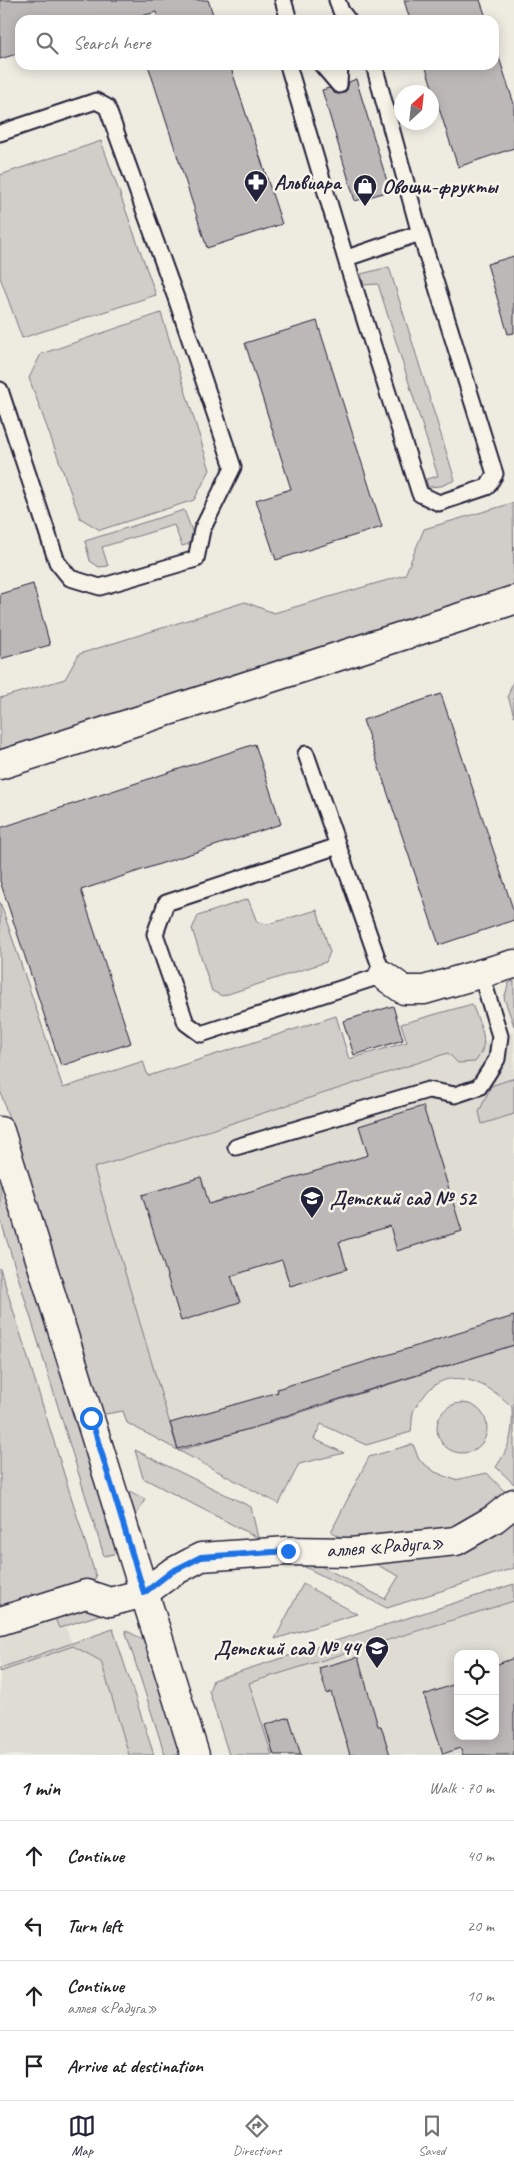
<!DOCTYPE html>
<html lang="en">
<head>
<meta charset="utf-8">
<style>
  :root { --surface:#fff; --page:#f2f2f2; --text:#202124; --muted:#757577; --line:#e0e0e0; --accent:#22223b }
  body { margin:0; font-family:Caveat,sans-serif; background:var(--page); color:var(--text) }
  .controls { position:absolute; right:15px; bottom:15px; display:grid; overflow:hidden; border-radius:10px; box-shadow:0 2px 12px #0003 }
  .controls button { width:45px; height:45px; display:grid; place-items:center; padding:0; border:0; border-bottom:1px solid var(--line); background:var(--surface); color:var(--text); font:25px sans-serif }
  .compass { position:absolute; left:394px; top:85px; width:45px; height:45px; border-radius:50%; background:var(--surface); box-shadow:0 2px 12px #0003; rotate:27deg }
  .stop { position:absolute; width:15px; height:15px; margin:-11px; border:4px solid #1a73e8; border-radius:50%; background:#fff }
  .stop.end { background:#1a73e8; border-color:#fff; box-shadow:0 1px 5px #0008 }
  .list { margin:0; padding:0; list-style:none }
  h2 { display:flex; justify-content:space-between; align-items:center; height:65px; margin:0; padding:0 20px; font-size:21px }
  h2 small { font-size:16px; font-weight:400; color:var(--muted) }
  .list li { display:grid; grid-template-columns:32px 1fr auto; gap:15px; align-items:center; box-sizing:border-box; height:70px; padding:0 20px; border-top:1px solid var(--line) }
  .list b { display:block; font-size:19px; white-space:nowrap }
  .list p { margin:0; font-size:16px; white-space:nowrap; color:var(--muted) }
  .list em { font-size:16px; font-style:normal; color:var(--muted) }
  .icon { flex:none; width:28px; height:28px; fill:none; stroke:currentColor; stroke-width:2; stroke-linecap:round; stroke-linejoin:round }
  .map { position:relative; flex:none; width:514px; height:1755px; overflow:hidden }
  .search { position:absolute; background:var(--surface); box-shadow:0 2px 12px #0003; left:15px; right:15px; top:15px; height:55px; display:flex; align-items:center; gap:12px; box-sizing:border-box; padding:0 18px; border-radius:15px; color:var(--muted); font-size:19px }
  .sheet { height:345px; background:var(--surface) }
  nav { display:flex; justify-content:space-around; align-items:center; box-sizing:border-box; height:70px; border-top:1px solid var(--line); background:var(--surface); font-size:14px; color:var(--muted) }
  nav a { display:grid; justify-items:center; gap:2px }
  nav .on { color:var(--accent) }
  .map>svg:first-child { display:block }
  .built { fill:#dfdcd4; fill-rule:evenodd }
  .green { fill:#d1cdc9; stroke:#7a7882 }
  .building { fill:#bbb8b7; stroke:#22223b }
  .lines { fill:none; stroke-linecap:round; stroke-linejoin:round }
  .lane-casing { stroke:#22223b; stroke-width:19 }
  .street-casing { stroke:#22223b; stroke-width:31 }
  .lane { stroke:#f7f3e8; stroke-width:15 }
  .street { stroke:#f7f3e8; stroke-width:28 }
  .route { stroke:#1a73e8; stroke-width:6 }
  .labels { text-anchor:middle; stroke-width:5; stroke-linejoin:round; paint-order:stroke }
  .poi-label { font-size:21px; font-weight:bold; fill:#22223b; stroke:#f7f3e8; text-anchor:start }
  .street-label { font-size:21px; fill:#22223b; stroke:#f7f3e8 }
</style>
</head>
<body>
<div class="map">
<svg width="514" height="1755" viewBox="0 0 514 1755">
  <rect width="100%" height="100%" fill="#eeebe1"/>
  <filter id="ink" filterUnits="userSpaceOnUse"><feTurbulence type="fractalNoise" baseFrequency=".02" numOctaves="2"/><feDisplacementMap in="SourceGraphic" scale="10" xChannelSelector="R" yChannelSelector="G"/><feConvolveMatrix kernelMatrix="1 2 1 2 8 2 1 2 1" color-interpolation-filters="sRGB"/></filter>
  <g filter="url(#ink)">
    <!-- built -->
    <g class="built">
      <polygon points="514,1032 514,1345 178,1451 94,1168"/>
      <polygon points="0,1351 50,1588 73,1646 101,1661 129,1755 0,1755"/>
      <path d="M514,1601v154h-243l-22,-72zM458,1654h37v82h-37z"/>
    </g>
    <!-- green -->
    <g class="green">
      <polygon points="101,141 156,295 22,338 0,277 0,175"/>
      <polygon points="389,267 455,480 441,486 428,487 426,479 438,476 378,284 364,285 361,274"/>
      <polygon points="161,313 210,470 194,500 100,530 80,518 29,378 41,354"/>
      <polygon points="513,503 514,593 0,757 0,698 65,679 79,654 245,602 274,613 405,575 424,529"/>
      <polygon points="184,510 194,536 189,544 182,546 174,525 102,547 108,566 99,567 90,561 85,541"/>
      <polygon points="514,678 514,716 508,696"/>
      <polygon points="248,899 257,922 268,924 317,910 330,952 326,962 222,996 212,991 192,929 198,916"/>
      <path d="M0,902l63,186 80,-27 5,15 188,-60 13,43 58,-17 -6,-18 71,-20c8,23 20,37 3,58l-17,1 -10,-10 -354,115 84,283 336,-106v139l-18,-17c15,-22 17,-34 16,-60 -22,-23 -64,-45 -88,-11 -3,4 -9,10 -11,16 -1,6 -1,13 -2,20l-45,13 -45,-21 -7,15 30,14 -45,11 -20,40 -152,-81 -4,-12 -23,4 -100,-325z"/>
      <polygon points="514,981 514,1026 504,998 509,983"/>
      <polygon points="514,1078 514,1114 482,1124 479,1112 491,1086"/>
      <polygon points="0,1144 122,1552 104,1556 0,1218"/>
      <polygon points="0,1268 96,1577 93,1582 37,1600 32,1593 22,1601 0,1609"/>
      <circle cx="462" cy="1428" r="25"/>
      <polygon points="102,1430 111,1436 127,1490 145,1499 130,1528"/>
      <polygon points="413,1444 419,1460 435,1472 455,1480 487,1473 507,1494 455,1530 357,1546 331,1532 369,1457"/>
      <polygon points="135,1450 251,1507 258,1538 143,1478"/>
      <polygon points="514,1516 514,1568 387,1608 289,1559 305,1558 385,1599 399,1576 369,1561"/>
      <polygon points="303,1584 357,1614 275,1639"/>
      <polygon points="514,1584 514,1601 249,1683 272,1755 229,1755 209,1691 213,1680"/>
      <polygon points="95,1599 102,1614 59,1628 53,1613"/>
      <polygon points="113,1629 154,1755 129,1755 101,1661 73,1646 0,1672 0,1668"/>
      <polygon points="125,1630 152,1644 188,1755 165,1755"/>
    </g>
    <!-- building -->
    <g class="building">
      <polygon points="0,0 208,0 215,20 159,20 156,12 128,20 20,20 20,53 0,59"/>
      <polygon points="404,0 480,0 487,20 410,20"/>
      <polygon points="494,42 514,104 514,148 458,167 425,65 494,65"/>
      <polygon points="148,65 230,65 282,224 207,248"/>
      <polygon points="356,79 390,191 355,201 322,90 329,88 335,93 340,94 347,90 349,82"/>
      <polygon points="514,256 514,333 508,334 487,264"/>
      <polygon points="317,321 382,527 276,560 256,500 291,489 245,343"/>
      <polygon points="33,584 50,645 0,659 0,594"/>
      <polygon points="441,694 514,912 514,920 439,945 363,720"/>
      <polygon points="255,744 281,824 81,890 131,1043 61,1066 0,881 0,828"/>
      <polygon points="393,1006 403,1040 354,1055 343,1021"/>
      <polygon points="423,1106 462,1231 397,1251 390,1226 339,1242 347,1269 290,1286 282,1260 231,1276 240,1302 181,1321 142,1195 201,1177 209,1204 368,1155 359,1126"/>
      <polygon points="514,1316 514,1345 269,1421 270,1423 178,1449 170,1423 278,1392 277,1389"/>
      <polygon points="358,1657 378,1726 381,1726 390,1755 350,1755 331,1692 327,1694 319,1668"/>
      <polygon points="514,1658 514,1755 463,1755 460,1748 443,1754 424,1695 455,1684 453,1679 458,1677 458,1736 495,1736 495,1665"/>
      <polygon points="289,1717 301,1755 274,1755 265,1725"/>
    </g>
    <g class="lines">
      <!-- lane casing -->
      <g class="lane-casing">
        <g id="lane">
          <polyline points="283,0 289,20"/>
          <polyline points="337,0 341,11 348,20"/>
          <polyline points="288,65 350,273 420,494 439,503 487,487 495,474 417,223 374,65"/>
          <polyline points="322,65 339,85 340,65"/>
          <polyline points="0,133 96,101 107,107 176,298 233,467 202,530 196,559 100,587 70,578 57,562 0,390"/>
          <polyline points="347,258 420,233"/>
          <polyline points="306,754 383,975 201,1034 186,1023 155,934 166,903 338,846"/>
          <polyline points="236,1147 428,1090 455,1095 479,1087 497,1059 500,1036 481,974"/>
        </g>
      </g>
      <!-- street casing -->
      <g class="street-casing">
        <g id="street">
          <polyline points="0,765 514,600"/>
          <polyline points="383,975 404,990 424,990 514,964"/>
          <polyline points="0,1131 195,1755"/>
          <polyline points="0,1621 86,1594 110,1602 144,1593 171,1573 201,1557 288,1551 351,1552 456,1541 494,1519 514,1503"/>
        </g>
      </g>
      <!-- lane -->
      <use href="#lane" class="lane"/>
      <!-- street -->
      <use href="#street" class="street"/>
    </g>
  </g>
  <g class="lines" filter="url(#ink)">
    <!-- route -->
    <polyline class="route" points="91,1418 144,1593 171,1572 201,1557 288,1551"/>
  </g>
  <!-- icons -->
  <defs>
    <g id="pharmacy-pin" transform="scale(1.25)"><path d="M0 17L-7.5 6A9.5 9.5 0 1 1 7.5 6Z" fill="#22223b" stroke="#f7f3e8"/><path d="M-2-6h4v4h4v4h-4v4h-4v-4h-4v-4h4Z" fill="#fff"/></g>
    <g id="shop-pin" transform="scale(1.25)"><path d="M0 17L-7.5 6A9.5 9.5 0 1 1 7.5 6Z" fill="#22223b" stroke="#f7f3e8"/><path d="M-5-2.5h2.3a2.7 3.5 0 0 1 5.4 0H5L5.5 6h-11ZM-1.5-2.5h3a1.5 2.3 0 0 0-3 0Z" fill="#fff"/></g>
    <g id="school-pin" transform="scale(1.25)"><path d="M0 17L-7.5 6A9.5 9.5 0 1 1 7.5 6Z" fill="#22223b" stroke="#f7f3e8"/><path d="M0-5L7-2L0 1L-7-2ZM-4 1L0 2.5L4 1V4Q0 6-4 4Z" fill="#fff"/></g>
  </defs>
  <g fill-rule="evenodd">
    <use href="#pharmacy-pin" x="256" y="182"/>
    <use href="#shop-pin" x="365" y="186"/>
    <use href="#school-pin" x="312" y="1198"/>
    <use href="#school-pin" x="377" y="1648"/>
  </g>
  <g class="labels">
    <!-- poi labels -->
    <g class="poi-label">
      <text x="274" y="189">Альвиара</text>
      <text x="382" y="193">Овощи-фрукты</text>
      <text x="330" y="1205">Детский сад № 52</text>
      <text x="360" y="1655" text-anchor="end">Детский сад № 44</text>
    </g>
    <!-- street labels -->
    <g class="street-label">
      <text transform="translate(385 1546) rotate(-4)" y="7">аллея «Радуга»</text>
    </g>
  </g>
</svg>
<div class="controls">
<button><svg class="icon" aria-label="locate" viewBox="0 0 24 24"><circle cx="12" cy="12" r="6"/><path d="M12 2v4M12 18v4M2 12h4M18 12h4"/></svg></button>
<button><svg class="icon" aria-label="layers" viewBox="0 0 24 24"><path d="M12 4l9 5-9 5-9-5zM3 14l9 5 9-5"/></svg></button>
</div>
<svg class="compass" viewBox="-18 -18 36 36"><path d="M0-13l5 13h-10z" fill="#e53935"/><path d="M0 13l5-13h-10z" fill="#757577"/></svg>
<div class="stop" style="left:91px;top:1418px"></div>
<div class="stop end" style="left:288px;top:1551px"></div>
<div class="search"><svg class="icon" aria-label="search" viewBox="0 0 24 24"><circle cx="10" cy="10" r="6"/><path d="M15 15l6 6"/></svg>Search here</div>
</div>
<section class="sheet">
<h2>1 min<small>Walk · 70 m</small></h2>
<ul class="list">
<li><svg class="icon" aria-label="ahead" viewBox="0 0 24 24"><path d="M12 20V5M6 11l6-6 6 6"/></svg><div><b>Continue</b></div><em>40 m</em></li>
<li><svg class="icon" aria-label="left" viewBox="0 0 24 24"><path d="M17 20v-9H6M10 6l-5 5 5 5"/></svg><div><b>Turn left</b></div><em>20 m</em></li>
<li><svg class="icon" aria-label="ahead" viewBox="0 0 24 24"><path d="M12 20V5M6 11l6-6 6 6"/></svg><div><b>Continue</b><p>аллея «Радуга»</p></div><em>10 m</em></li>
<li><svg class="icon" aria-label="arrive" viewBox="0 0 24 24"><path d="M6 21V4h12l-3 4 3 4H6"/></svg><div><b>Arrive at destination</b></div></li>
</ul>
</section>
<nav>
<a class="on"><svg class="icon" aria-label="map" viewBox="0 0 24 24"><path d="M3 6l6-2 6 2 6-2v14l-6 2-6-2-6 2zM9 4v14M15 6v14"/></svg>Map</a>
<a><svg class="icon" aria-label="directions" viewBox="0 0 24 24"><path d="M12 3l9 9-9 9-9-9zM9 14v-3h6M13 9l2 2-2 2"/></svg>Directions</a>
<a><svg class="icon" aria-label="saved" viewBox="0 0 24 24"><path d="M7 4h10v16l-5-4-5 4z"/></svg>Saved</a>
</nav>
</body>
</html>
